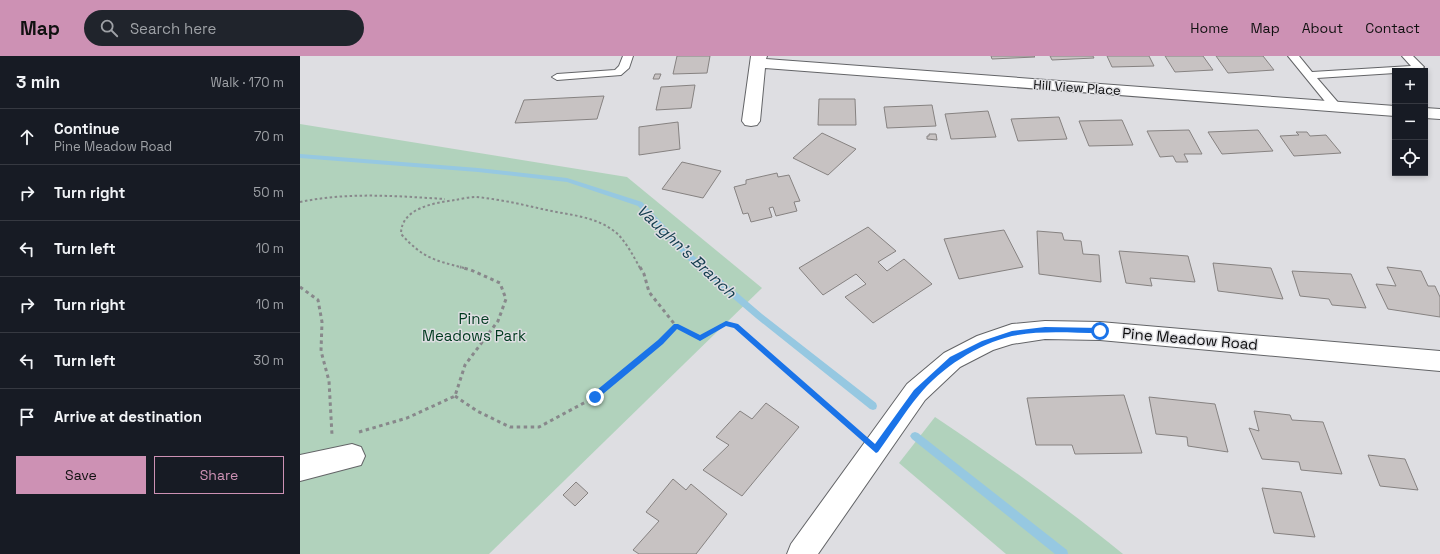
<!DOCTYPE html>
<html lang="en">
<head>
<meta charset="utf-8">
<style>
  :root { --surface:#171b24; --page:#20242c; --text:#f1f3f6; --muted:#9ea1a6; --line:#363941; --accent:#cd91b4 }
  body { margin:0; font-family:"Space Grotesk",sans-serif; background:var(--page); color:var(--text) }
  .controls { position:absolute; right:12px; top:12px; display:grid; overflow:hidden; border-radius:0px; box-shadow:0 2px 6px #0003 }
  .controls button { width:36px; height:36px; display:grid; place-items:center; padding:0; border:0; border-bottom:1px solid var(--line); background:var(--surface); color:var(--text); font:20px sans-serif }
  .stop { position:absolute; width:12px; height:12px; margin:-9px; border:3px solid #1a73e8; border-radius:50%; background:#fff }
  .stop.end { background:#1a73e8; border-color:#fff; box-shadow:0 1px 4px #0008 }
  .list { margin:0; padding:0; list-style:none }
  h2 { display:flex; justify-content:space-between; align-items:center; height:52px; margin:0; padding:0 16px; font-size:17px }
  h2 small { font-size:13px; font-weight:400; color:var(--muted) }
  .list li { display:grid; grid-template-columns:26px 1fr auto; gap:12px; align-items:center; box-sizing:border-box; height:56px; padding:0 16px; border-top:1px solid var(--line) }
  .list b { display:block; font-size:15px; white-space:nowrap }
  .list p { margin:0; font-size:13px; white-space:nowrap; color:var(--muted) }
  .list em { font-size:13px; font-style:normal; color:var(--muted) }
  .actions { display:flex; gap:8px; padding:12px 16px }
  .actions a { flex:1; padding:9px 0; border:1px solid var(--accent); border-radius:0px; text-align:center; font-size:14px; color:var(--accent) }
  .actions .main { background:var(--accent); color:#111 }
  .icon { flex:none; width:22px; height:22px; fill:none; stroke:currentColor; stroke-width:2; stroke-linecap:round; stroke-linejoin:round }
  .map { position:relative; flex:none; width:1140px; height:498px; overflow:hidden }
  header { display:flex; align-items:center; gap:24px; box-sizing:border-box; height:56px; padding:0 20px; background:var(--accent); color:#111 }
  header strong { font-size:19px }
  nav { display:flex; gap:22px; margin-inline-start:auto; font-size:14px }
  .search { width:280px; height:36px; background:var(--page); display:flex; align-items:center; gap:10px; box-sizing:border-box; padding:0 14px; border-radius:22px; color:var(--muted); font-size:15px }
  main { display:flex }
  aside { flex:1; background:var(--surface) }
  .map>svg:first-child { display:block }
  .green { fill:#b1d2bc }
  .lines { fill:none; stroke-linecap:round; stroke-linejoin:round }
  .stream { fill:#96c8e1; fill-rule:evenodd }
  .building { fill:#c7c2c2; stroke:#868281 }
  .service-casing { stroke:#636467; stroke-width:2 }
  .minor-casing { stroke:#636467; stroke-width:2 }
  .path-far1 { stroke:#88888b; stroke-width:2; stroke-dasharray:2.5 2.5; stroke-linecap:butt }
  .path { stroke:#88888b; stroke-width:3; stroke-dasharray:3.5 3.5; stroke-linecap:butt }
  .service { fill:#fff; fill-rule:evenodd }
  .minor { fill:#fff; fill-rule:evenodd }
  .route { fill:#1a73e8 }
  .labels { text-anchor:middle; stroke-width:3; stroke-linejoin:round; paint-order:stroke }
  .far-street-label { font-size:13px; fill:#0c0c0d; stroke:#dedee2 }
  .park-label { font-size:15px; fill:#003a1f; stroke:#dedee2 }
  .street-label { font-size:15px; fill:#0c0c0d; stroke:#dedee2 }
  .water-label { font-size:16px; font-style:italic; fill:#123c4e; stroke:#dedee2 }
</style>
</head>
<body>
<header>
<strong>Map</strong>
<div class="search"><svg class="icon" aria-label="search" viewBox="0 0 24 24"><circle cx="10" cy="10" r="6"/><path d="M15 15l6 6"/></svg>Search here</div>
<nav><a>Home</a><a>Map</a><a>About</a><a>Contact</a></nav>
</header>
<main>
<aside>
<h2>3 min<small>Walk · 170 m</small></h2>
<ul class="list">
<li><svg class="icon" aria-label="ahead" viewBox="0 0 24 24"><path d="M12 20V5M6 11l6-6 6 6"/></svg><div><b>Continue</b><p>Pine Meadow Road</p></div><em>70 m</em></li>
<li><svg class="icon" aria-label="right" viewBox="0 0 24 24"><path d="M7 20v-9h11M14 6l5 5-5 5"/></svg><div><b>Turn right</b></div><em>50 m</em></li>
<li><svg class="icon" aria-label="left" viewBox="0 0 24 24"><path d="M17 20v-9H6M10 6l-5 5 5 5"/></svg><div><b>Turn left</b></div><em>10 m</em></li>
<li><svg class="icon" aria-label="right" viewBox="0 0 24 24"><path d="M7 20v-9h11M14 6l5 5-5 5"/></svg><div><b>Turn right</b></div><em>10 m</em></li>
<li><svg class="icon" aria-label="left" viewBox="0 0 24 24"><path d="M17 20v-9H6M10 6l-5 5 5 5"/></svg><div><b>Turn left</b></div><em>30 m</em></li>
<li><svg class="icon" aria-label="arrive" viewBox="0 0 24 24"><path d="M6 21V4h12l-3 4 3 4H6"/></svg><div><b>Arrive at destination</b></div></li>
</ul>
<div class="actions"><a class="main">Save</a><a>Share</a></div>
</aside>
<div class="map">
<svg width="1140" height="498" viewBox="0 0 1140 498">
  <rect width="100%" height="100%" fill="#dedee2"/>
  <!-- green -->
  <g class="green">
    <polygon points="0,68 327,121 462,232 189,498 0,498"/>
    <path d="M635,361c64,43 128,88 188,137h-117l-107,-91z"/>
  </g>
  <g class="lines">
    <!-- stream -->
    <g class="stream">
      <polygon points="0,98 178,112 267,122 342,146 394,200 462,258 576,347 577,350 576,353 573,354 570,353 456,262 388,204 338,150 267,126 178,116 0,102"/>
      <polygon points="615,376 618,377 767,494 768,498 755,498 612,383 610,380 612,377"/>
    </g>
  </g>
  <!-- building -->
  <g class="building">
    <polygon points="377,0 410,0 407,17 373,18"/>
    <polygon points="691,0 734,0 735,1 692,3"/>
    <polygon points="750,0 793,0 794,2 752,4"/>
    <polygon points="807,0 849,0 854,10 812,11"/>
    <polygon points="865,0 903,0 913,14 875,16"/>
    <polygon points="916,0 963,0 974,14 928,17"/>
    <polygon points="355,18 361,18 359,23 353,23"/>
    <polygon points="395,29 391,52 356,54 361,31"/>
    <polygon points="304,40 297,63 215,67 224,44"/>
    <polygon points="519,43 555,43 556,69 518,69"/>
    <polygon points="632,49 636,70 587,72 584,51"/>
    <polygon points="688,55 696,81 651,83 645,58"/>
    <polygon points="759,61 767,83 718,85 711,63"/>
    <polygon points="822,64 833,89 789,90 779,65"/>
    <polygon points="378,66 380,93 339,99 339,71"/>
    <polygon points="889,74 902,98 884,98 888,106 876,106 873,100 860,101 847,75"/>
    <polygon points="958,74 973,95 922,98 908,76"/>
    <polygon points="996,76 1007,76 1010,80 1026,79 1041,97 994,100 980,80 999,79"/>
    <polygon points="522,77 556,93 528,119 493,102"/>
    <polygon points="629,78 636,78 637,84 627,83 627,80 629,80"/>
    <polygon points="382,106 421,115 403,142 362,133"/>
    <polygon points="477,117 478,121 489,119 500,145 494,146 497,155 476,160 473,151 469,152 472,161 451,166 448,157 443,158 434,131 446,128 446,124"/>
    <polygon points="568,171 596,195 578,206 587,215 604,203 632,228 573,267 545,241 566,228 556,218 523,239 499,212"/>
    <polygon points="704,174 723,211 659,223 644,183"/>
    <polygon points="737,175 762,177 764,184 781,185 783,198 799,199 801,226 739,218"/>
    <polygon points="819,195 888,200 895,226 850,222 852,230 826,227"/>
    <polygon points="913,207 971,212 983,243 918,235"/>
    <polygon points="1087,211 1121,215 1128,230 1135,230 1140,241 1140,261 1088,253 1076,228 1096,230"/>
    <polygon points="992,215 1051,218 1066,252 1032,249 1029,243 1000,240"/>
    <polygon points="824,339 842,397 775,398 772,389 736,389 727,342"/>
    <polygon points="849,341 915,348 928,396 888,390 887,381 856,378"/>
    <polygon points="466,347 499,371 442,440 403,414 429,389 416,381 440,355 452,363"/>
    <polygon points="954,355 990,359 992,364 1023,366 1042,418 1001,414 999,406 962,403 949,372 959,375"/>
    <polygon points="1068,399 1105,403 1118,434 1080,430"/>
    <polygon points="373,423 386,434 391,428 427,458 396,498 339,498 333,494 359,465 346,456"/>
    <polygon points="276,426 288,437 275,450 263,439"/>
    <polygon points="962,432 1001,436 1015,481 974,477"/>
  </g>
  <g class="lines">
    <!-- service casing -->
    <g class="service-casing">
      <g id="service">
        <polygon points="323,0 333,0 329,12 321,19 257,24 252,21 257,18 315,14 319,10"/>
        <path d="M988,0h11l13,16 99,-6 -9,-10h11l11,11c-6,7 -20,4 -29,4v2l-78,5 25,29 -2,3h-8z"/>
      </g>
    </g>
    <!-- minor casing -->
    <g class="minor-casing">
      <g id="minor">
        <polygon points="451,0 467,0 466,3 1095,50 1095,60 465,12 460,65 457,69 451,70 445,69 442,65"/>
        <polygon points="1125,52 1140,53 1140,63 1125,62"/>
        <polygon points="745,265 800,266 1140,295 1140,315 800,284 745,283 712,288 693,294 660,311 625,344 518,498 487,498 491,488 607,328 644,297 677,280 712,268"/>
        <polygon points="52,388 61,391 65,400 61,409 0,425 0,399"/>
      </g>
    </g>
    <!-- path-far1 -->
    <g class="path-far1">
      <path d="M0,146c48,-10 96,-6 145,-3"/>
      <path d="M164,212c-31,-8 -41,-10 -63,-34 0,-26 33,-31 54,-34 6,-1 14,-3 21,-3 22,2 44,7 66,12 24,6 51,6 72,22 10,7 20,26 26,37"/>
    </g>
    <!-- path -->
    <g class="path">
      <polyline points="340,211 344,218 349,236 376,270 400,282 426,267 436,270 555,376"/>
      <polyline points="0,231 18,244 22,266 21,295 29,325 32,379"/>
      <polyline points="155,340 177,355 210,371 239,371 295,341 361,286 376,270"/>
      <polyline points="59,376 107,362 155,340 165,309 198,265 206,243 200,227 171,214 160,211"/>
    </g>
    <!-- service -->
    <use href="#service" class="service"/>
    <!-- minor -->
    <use href="#minor" class="minor"/>
  </g>
  <!-- route -->
  <path class="route" d="M426,265l12,3 137,120 39,-54 36,-33 32,-16 30,-10 33,-4 55,1 3,3 -3,2c-29,0 -59,-3 -88,3 -34,8 -71,32 -93,59 -15,18 -27,38 -41,57l-2,1 -142,-125 -8,-2 -26,15 -23,-12 -14,15 -66,55h-5v-5l66,-54 16,-16h4l22,11z"/>
  <g class="labels">
    <!-- far-street labels -->
    <g class="far-street-label">
      <text transform="translate(777 31) rotate(4)" y="5">Hill View Place</text>
    </g>
    <!-- park labels -->
    <g class="park-label">
      <text x="174" y="268">Pine<tspan x="174" dy="17">Meadows Park</tspan></text>
    </g>
    <!-- street labels -->
    <g class="street-label">
      <text transform="translate(890 283) rotate(5)" y="5">Pine Meadow Road</text>
    </g>
    <!-- water labels -->
    <g class="water-label">
      <text transform="translate(387 195) rotate(43)" y="6">Vaughn's Branch</text>
    </g>
  </g>
</svg>
<div class="controls">
<button>+</button>
<button>−</button>
<button><svg class="icon" aria-label="locate" viewBox="0 0 24 24"><circle cx="12" cy="12" r="6"/><path d="M12 2v4M12 18v4M2 12h4M18 12h4"/></svg></button>
</div>
<div class="stop" style="left:800px;top:275px"></div>
<div class="stop end" style="left:295px;top:341px"></div>
</div>
</main>
</body>
</html>
